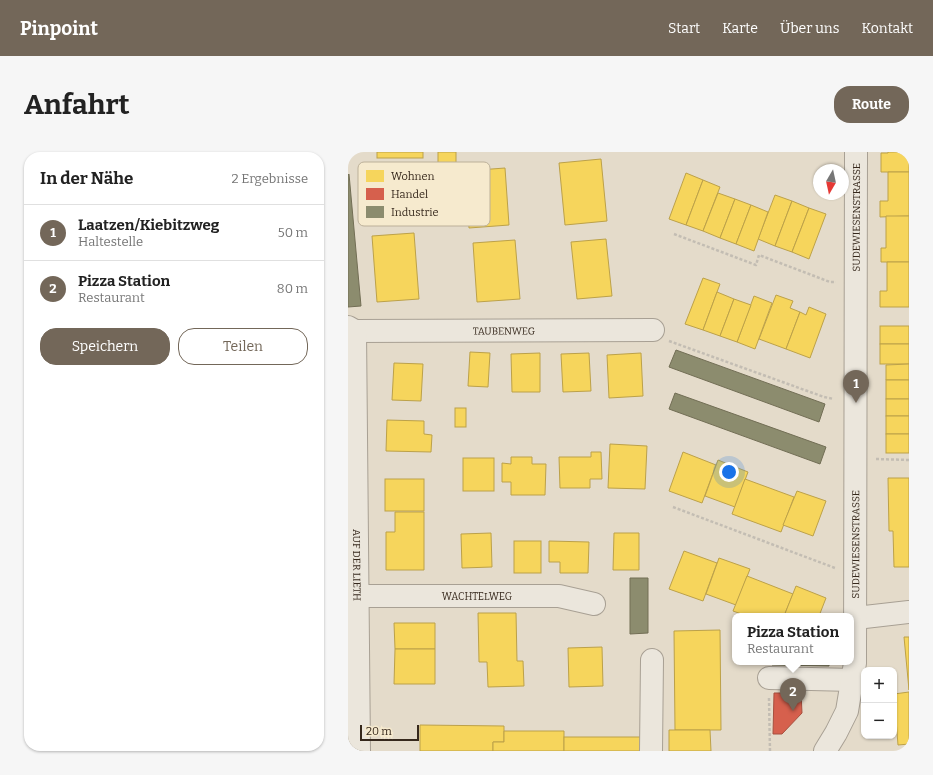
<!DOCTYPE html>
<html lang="de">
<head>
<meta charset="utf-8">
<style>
  :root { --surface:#fff; --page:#f6f6f6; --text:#222; --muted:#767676; --line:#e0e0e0; --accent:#736759 }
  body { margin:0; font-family:Bitter,serif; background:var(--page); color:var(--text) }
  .controls { position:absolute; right:12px; bottom:12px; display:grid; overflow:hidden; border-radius:8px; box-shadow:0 1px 3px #0004 }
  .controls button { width:36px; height:36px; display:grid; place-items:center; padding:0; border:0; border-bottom:1px solid var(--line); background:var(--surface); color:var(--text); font:20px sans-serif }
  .compass { position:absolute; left:465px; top:12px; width:36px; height:36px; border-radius:50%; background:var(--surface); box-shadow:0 1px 3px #0004; rotate:189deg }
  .scale { position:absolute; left:12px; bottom:10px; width:59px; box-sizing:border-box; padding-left:4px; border:2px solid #36281c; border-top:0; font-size:11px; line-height:14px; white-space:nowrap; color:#36281c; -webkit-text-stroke:3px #f6eace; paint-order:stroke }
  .you { position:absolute; left:381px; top:320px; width:14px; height:14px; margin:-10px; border:3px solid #fff; border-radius:50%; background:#1a73e8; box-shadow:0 0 0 6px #1a73e833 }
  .badge { display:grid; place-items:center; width:26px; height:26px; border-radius:50%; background:var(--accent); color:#fff; font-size:13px; font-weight:700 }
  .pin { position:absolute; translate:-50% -33px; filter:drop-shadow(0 1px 2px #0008) }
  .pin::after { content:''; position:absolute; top:21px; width:14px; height:12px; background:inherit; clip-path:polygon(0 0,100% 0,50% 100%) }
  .popup { position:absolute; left:384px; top:461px; width:122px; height:52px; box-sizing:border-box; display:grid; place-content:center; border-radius:8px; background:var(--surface); filter:drop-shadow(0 1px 3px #0005); font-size:13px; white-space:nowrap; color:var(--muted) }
  .popup b { font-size:15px; color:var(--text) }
  .popup::after { content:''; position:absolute; left:50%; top:100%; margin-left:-8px; border:8px solid transparent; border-top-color:var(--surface) }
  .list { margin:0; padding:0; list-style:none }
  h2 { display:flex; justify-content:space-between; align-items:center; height:52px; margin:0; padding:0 16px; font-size:17px }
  h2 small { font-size:13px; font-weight:400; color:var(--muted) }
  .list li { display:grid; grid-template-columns:26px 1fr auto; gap:12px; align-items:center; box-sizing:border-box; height:56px; padding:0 16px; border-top:1px solid var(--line) }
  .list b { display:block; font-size:15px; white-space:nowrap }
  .list p { margin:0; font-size:13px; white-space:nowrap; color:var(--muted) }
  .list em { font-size:13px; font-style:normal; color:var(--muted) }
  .actions { display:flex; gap:8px; padding:12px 16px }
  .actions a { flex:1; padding:9px 0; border:1px solid var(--accent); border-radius:16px; text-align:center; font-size:14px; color:var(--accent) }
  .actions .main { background:var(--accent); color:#fff }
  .map { position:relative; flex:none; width:561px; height:599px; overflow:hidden; border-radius:16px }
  header { display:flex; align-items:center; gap:24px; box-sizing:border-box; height:56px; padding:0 20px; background:var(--accent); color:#fff }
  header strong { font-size:19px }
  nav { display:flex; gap:22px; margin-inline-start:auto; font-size:14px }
  .intro { display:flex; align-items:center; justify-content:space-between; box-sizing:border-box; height:96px; padding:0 24px }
  h1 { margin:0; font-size:28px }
  .button { padding:10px 18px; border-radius:16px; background:var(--accent); color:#fff; font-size:14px; font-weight:700 }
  main { display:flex; gap:24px; padding:0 24px }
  aside { flex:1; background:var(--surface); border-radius:16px; box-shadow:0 1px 3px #0004 }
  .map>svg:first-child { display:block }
  .homes { fill:#f6d55c; stroke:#bca149 }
  .shops { fill:#d6604d; stroke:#a64f3e }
  .industry { fill:#8c8c6e; stroke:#726e55 }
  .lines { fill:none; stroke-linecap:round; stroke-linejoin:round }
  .minor-casing { stroke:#a8a094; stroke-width:24 }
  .path { stroke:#c3bdb3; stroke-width:2.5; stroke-dasharray:3 2; stroke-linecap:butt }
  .minor { stroke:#ebe6dc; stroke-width:22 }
  .labels { text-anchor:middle; stroke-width:4; stroke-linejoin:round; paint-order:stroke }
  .street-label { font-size:10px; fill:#36281c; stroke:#f6eace }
  .key { fill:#f6eace; stroke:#bcb099; stroke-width:1 }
  .key-label { font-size:11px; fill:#36281c }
</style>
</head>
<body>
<header>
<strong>Pinpoint</strong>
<nav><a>Start</a><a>Karte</a><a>Über uns</a><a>Kontakt</a></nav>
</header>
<div class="intro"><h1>Anfahrt</h1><a class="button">Route</a></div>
<main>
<aside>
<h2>In der Nähe<small>2 Ergebnisse</small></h2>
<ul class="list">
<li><span class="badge">1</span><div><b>Laatzen/Kiebitzweg</b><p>Haltestelle</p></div><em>50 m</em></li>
<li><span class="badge">2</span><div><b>Pizza Station</b><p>Restaurant</p></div><em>80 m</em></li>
</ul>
<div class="actions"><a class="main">Speichern</a><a>Teilen</a></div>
</aside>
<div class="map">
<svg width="561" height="599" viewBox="0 0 561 599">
  <rect width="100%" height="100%" fill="#e4dbca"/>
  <!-- homes -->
  <g class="homes">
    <rect x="29" y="0" width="46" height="6"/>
    <rect x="90" y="0" width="18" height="11"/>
    <polygon points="540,0 561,0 561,20 533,20 533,1 540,1"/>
    <polygon points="253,7 259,69 217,73 211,11"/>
    <polygon points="157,16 161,73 121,76 117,19"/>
    <polygon points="540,20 561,20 561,64 532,65 532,49 540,49"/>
    <polygon points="338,21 355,28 338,73 321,67"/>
    <polygon points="51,25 55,65 19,69 15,29"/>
    <polygon points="355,28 372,35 355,79 338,73"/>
    <polygon points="370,41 387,47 372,86 355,79"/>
    <polygon points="427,43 444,49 427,94 410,87"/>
    <polygon points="387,47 403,53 388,92 372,86"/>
    <polygon points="444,49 461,56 444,100 427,94"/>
    <polygon points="403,53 420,60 406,99 388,92"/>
    <polygon points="461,56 478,62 461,107 444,100"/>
    <polygon points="538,64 561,64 561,110 533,110 533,96 538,96"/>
    <polygon points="66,81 71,147 29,150 24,84"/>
    <polygon points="258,87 264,144 229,147 223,90"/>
    <polygon points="167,88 172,147 129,150 125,91"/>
    <polygon points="539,110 561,110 561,155 532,155 532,139 539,139"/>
    <polygon points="355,126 372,132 355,178 337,172"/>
    <polygon points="369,140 386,147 372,184 355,178"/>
    <polygon points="428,143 445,149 442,156 452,160 438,197 411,187"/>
    <polygon points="406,144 424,151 407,197 389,190"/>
    <polygon points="386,147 403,153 389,190 372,184"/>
    <polygon points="461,155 478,162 462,206 438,197 452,160 458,163"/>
    <rect x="532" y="174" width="29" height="18"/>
    <rect x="532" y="192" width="29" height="20"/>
    <polygon points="122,200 142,201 140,235 120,234"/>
    <polygon points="192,201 192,240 164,240 163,202"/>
    <polygon points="241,201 243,239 215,240 213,202"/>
    <polygon points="293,201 295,244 261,246 259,203"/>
    <polygon points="46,211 75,212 73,249 44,248"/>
    <polygon points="561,212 561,228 538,228 538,213"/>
    <rect x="538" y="228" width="23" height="19"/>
    <rect x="538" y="247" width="23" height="17"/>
    <rect x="107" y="256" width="11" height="19"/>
    <rect x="538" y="264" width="23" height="18"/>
    <polygon points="39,268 76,269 76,282 84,283 83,300 38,299"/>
    <rect x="538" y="282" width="23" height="19"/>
    <polygon points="262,292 299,294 297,337 260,336"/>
    <polygon points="243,300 253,300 254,327 242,327 242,336 212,336 211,305 243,305"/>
    <polygon points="335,300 368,313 354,351 321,339"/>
    <polygon points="163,305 184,305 184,312 198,312 197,343 163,343 163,330 154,330 154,311 163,312"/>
    <rect x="115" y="306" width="31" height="33"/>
    <polygon points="370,308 400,320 387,355 357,344"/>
    <polygon points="540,326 561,326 561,415 546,415 545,379 541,379"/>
    <rect x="37" y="327" width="39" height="32"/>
    <polygon points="397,327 446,345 433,380 384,362"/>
    <polygon points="449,339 478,349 465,384 435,373"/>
    <polygon points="47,360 76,360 76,418 38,418 38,380 47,380"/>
    <polygon points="143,381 144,415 114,416 113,382"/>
    <polygon points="266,381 291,381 291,418 265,418"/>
    <rect x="166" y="389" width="27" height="32"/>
    <polygon points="201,389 241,390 240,421 212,421 212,410 201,410"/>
    <polygon points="336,399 369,411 355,449 321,437"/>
    <polygon points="371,406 402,417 388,453 358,442"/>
    <polygon points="399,424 445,442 436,464 399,464 385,459"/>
    <polygon points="448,434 478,446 471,464 436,464"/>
    <polygon points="130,461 168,461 169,509 175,509 176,534 140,535 139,510 131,510"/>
    <polygon points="46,471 87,471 87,497 47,497"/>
    <polygon points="372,478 373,578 327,578 326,479"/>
    <polygon points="556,485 561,485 561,538"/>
    <polygon points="254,495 255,534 221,535 220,496"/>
    <polygon points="47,497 87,497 87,532 46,532"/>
    <polygon points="561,540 561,592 550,593 546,542"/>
    <polygon points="72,573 156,574 156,590 145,590 145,599 72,599"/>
    <polygon points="321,578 362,578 363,599 321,599"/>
    <polygon points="156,579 216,579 216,599 145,599 145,590 156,590"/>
    <rect x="216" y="585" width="79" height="14"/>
  </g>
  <!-- shops -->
  <polygon class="shops" points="426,541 453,541 454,561 434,582 425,582"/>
  <!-- industry -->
  <g class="industry">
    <polygon points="1,22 13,154 0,155 0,23"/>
    <polygon points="328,198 477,252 471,270 321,215"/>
    <polygon points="327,241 478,295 472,312 321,257"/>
    <polygon points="282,426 300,426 300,481 282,482"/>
    <polygon points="424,510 481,510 481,514 424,513"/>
  </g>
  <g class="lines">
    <!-- minor casing -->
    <g class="minor-casing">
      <g id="minor">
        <path id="s1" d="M0,175l7,4 298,-1"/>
        <path id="s2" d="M7,179l4,420"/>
        <path id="s3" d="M10,444h201l35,8"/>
        <polyline points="508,466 561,460"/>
        <polyline points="421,526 505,528"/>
        <polyline points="303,599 304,508"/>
        <path id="s4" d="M477,599l11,-18 11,-22 8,-48 1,-511"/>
      </g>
    </g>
    <!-- path -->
    <g class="path">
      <polyline points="326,82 408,113 411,103 482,130 488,130"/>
      <polyline points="321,189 476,245 486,247"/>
      <polyline points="528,307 561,308"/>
      <polyline points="325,355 487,416"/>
      <polyline points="421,546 422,599"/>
    </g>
    <!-- minor -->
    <use href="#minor" class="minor"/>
  </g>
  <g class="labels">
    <!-- street labels -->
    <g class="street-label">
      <text dy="4" stroke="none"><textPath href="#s4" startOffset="540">SUDEWIESENSTRASSE</textPath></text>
      <text dy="4" stroke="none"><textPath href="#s1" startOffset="157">TAUBENWEG</textPath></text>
      <text dy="4" stroke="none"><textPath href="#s4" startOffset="213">SUDEWIESENSTRASSE</textPath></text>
      <text dy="4" stroke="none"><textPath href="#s2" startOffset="234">AUF DER LIETH</textPath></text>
      <text dy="4" stroke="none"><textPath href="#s3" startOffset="119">WACHTELWEG</textPath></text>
    </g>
  </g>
  <!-- legend -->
  <rect x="10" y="10" width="132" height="64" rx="6" class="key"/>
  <rect x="18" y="18" width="18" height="12" fill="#f6d55c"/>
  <rect x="18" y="36" width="18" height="12" fill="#d6604d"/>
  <rect x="18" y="54" width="18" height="12" fill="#8c8c6e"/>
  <g class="key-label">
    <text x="43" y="28">Wohnen</text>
    <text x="43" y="46">Handel</text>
    <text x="43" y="64">Industrie</text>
  </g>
</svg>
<div class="controls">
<button>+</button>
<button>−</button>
</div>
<svg class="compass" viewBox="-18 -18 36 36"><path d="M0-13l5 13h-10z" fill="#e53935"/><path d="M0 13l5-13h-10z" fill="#767676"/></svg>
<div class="scale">20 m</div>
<div class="you"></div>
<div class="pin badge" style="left:508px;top:251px">1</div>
<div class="pin badge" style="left:445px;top:559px">2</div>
<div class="popup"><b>Pizza Station</b>Restaurant</div>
</div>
</main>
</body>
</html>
